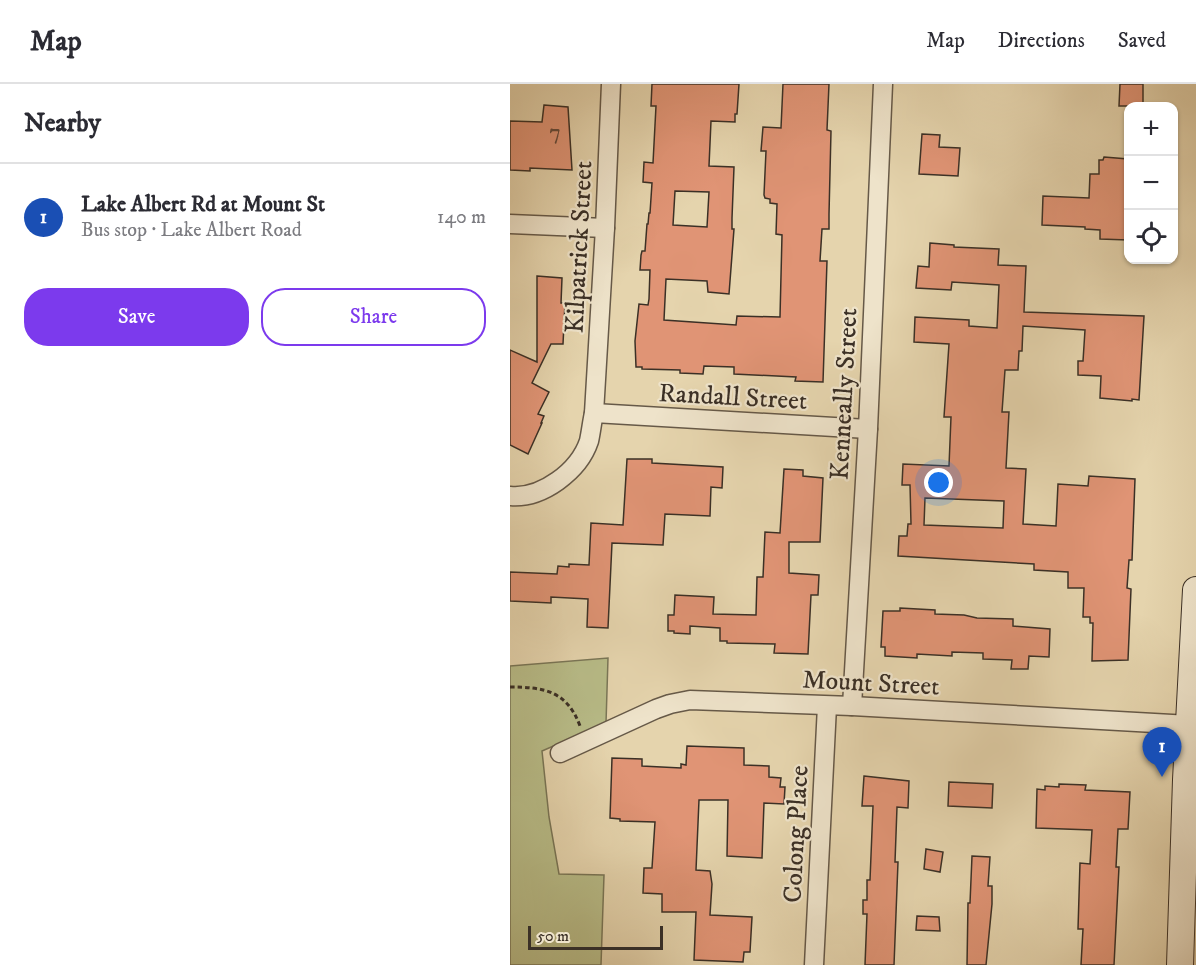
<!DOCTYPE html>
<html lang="en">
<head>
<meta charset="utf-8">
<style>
  :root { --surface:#fff; --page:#f2f2f3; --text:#2b2b33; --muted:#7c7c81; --line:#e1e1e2; --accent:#7c3aed }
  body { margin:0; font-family:"IM FELL DW Pica",serif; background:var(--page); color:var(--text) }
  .controls { position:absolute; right:18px; top:18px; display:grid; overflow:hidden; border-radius:12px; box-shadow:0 2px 4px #0004 }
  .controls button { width:54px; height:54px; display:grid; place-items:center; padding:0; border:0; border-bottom:2px solid var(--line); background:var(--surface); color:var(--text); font:30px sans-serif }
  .scale { position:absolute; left:18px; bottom:15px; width:135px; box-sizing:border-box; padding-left:6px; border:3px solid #3b3026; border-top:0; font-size:16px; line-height:21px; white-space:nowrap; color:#3b3026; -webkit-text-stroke:4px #eee3ca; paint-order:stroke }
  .you { position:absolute; left:429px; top:399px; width:21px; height:21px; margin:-15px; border:4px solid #fff; border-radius:50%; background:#1a73e8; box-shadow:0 0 0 9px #1a73e833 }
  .badge { display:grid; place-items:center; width:39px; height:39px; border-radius:50%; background:var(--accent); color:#fff; font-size:20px; font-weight:700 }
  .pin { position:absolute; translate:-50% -50px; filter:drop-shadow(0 2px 3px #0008) }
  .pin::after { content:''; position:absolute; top:32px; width:21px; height:18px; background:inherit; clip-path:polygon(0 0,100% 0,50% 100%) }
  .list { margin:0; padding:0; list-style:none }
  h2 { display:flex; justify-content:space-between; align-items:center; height:78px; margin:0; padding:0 24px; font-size:26px }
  h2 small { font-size:20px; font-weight:400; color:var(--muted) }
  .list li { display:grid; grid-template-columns:39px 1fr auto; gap:18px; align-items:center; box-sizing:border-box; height:108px; padding:0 24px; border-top:2px solid var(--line) }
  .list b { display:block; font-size:22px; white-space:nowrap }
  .list p { margin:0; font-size:20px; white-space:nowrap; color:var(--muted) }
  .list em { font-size:20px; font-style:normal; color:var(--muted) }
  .actions { display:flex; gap:12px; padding:18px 24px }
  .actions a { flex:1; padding:14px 0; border:2px solid var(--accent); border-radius:24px; text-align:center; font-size:21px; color:var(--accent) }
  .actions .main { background:var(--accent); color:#fff }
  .icon { flex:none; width:33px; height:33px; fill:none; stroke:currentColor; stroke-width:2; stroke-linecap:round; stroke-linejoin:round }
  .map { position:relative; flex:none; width:686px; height:881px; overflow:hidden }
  header { display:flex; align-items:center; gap:36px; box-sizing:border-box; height:84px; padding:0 30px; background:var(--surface); border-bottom:2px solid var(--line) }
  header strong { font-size:28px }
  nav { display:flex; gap:33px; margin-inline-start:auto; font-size:21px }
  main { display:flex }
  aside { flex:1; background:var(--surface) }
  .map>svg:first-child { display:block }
  .green { fill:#b8bc88; stroke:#7a7657; stroke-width:1.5 }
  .building { fill:#e09475; stroke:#3b3026; stroke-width:1.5; fill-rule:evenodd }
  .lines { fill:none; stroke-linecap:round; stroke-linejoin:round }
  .minor-casing { stroke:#665948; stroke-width:21 }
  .secondary-casing { stroke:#3b3026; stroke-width:28 }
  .path { stroke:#3b3026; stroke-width:3; stroke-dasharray:4.5 3; stroke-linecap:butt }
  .minor { stroke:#eee3ca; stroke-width:18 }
  .secondary { stroke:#eee3ca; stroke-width:26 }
  .labels { text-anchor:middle; stroke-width:4.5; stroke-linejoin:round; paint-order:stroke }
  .number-label { font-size:22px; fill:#64493a }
  .street-label { font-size:26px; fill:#3b3026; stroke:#eee3ca }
</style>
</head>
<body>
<header>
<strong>Map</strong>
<nav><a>Map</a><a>Directions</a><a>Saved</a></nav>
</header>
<main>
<aside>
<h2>Nearby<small></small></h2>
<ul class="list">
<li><span class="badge" style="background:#1a4fb4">1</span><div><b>Lake Albert Rd at Mount St</b><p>Bus stop · Lake Albert Road</p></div><em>140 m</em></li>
</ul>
<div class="actions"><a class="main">Save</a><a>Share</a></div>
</aside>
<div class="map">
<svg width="686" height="881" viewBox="0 0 686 881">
  <rect width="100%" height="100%" fill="#e5d4ad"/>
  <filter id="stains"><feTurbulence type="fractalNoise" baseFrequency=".00333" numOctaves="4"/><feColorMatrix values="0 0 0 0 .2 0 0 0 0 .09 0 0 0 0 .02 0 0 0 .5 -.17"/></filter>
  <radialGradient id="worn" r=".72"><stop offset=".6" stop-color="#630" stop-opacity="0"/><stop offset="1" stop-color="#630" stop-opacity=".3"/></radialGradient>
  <!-- green -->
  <polygon class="green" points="98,574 96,639 32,667 39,733 49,790 94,791 91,881 0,881 0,582"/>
  <!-- building -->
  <g class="building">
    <path d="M142,0h87l-2,30h-2v8l-24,-1 -2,45 25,1 -2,51v11h2l-5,65 -21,-2 -1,-11 -41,-2 -2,41 72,5 1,-9 43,1 2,-82 -6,-1 1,-30 -7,-1v-4l-5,-1 -1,-3 2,-44h-5l2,-24 18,1 2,-44h46l-2,46 4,1 -2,83v15h-7l-2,32h7l-4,121 -28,-1 1,-4 -62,-3v-7l-30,-1 -1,8 -23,-1v-3l-38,-1v-2h-6l-1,-26 4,-37 9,1 1,-6 1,-29h-10l1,-15 1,-4h3l2,-27h1l1,-11h1l2,-30 -9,-1 1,-20 9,1 3,-57h-5zM165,107l34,1 -2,35 -34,-2z"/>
    <polygon points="610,0 633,0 633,22 609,22"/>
    <polygon points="34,21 58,23 62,86 20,84 20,87 0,86 0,37 32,38"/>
    <polygon points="412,50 430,51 429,63 450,64 448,92 409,90"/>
    <polygon points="594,73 618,75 618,156 590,155 590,146 575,145 575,143 532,141 533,112 579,114 580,90 589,90 589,76 593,76"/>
    <path d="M420,159l24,2v2l45,2 -1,16 28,1 -2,46 120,4 -5,84 -7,-1v2l-32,-3 1,-22 -23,-1v-14h5l2,-31 -62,-4 -1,25h-3l-1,19h-13l-3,42h7l-3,56 20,1 -3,55 33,2 2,-42 30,2 1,-10 46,3 -3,81h-3l-2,28 4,1 -3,71 -36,1 1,-38h-3v-6h-7l1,-29h-16v-16l-34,-2v-6l-136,-8 1,-20h8l1,-12h3l-1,-39h-8l1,-21 46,2 2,-49h-7l5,-73 -35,-2 1,-25 54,3v6l28,2 2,-43 -47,-3 -1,8 -35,-2 2,-22 11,1zM415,414l79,3 -1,27 -79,-3z"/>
    <polygon points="27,192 52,194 51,219 55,219 53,260 41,260 22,299 39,308 28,330 34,332 31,339 32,339 18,370 0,361 0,266 27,278"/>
    <polygon points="117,375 142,375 142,379 213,383 212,404 201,403 200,432 155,430 153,461 102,459 98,544 77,543 78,515 41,513 41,519 0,517 0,488 47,490 48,482 59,483 59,480 79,481 81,439 113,441"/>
    <polygon points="274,385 293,386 293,392 313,394 310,458 279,458 279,489 309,491 308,511 301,511 298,570 264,569 265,560 217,559 217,557 210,557 210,544 180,542 180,550 164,549 164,547 158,547 158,531 164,531 165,511 204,513 203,530 246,531 247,493 253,493 255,448 270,449"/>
    <polygon points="390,524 425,526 425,530 454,531 467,534 503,535 503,542 540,545 539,573 519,572 518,585 501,585 502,576 473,575 473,569 442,568 442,572 407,570 407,574 375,572 375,563 371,563 373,527 390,527"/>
    <polygon points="177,662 234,664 234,681 259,682 259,693 271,694 270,703 275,703 274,720 254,719 252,774 217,772 218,716 189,716 186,786 200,787 202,800 200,831 242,833 240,868 234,868 233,878 184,876 186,828 152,828 152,810 133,809 134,784 142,784 145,738 110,737 110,735 100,734 102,674 132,675 132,682 171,684 171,680 176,681"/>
    <polygon points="354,692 399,697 398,724 387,723 385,778 388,778 384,881 355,881 357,830 353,830 353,816 357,816 357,796 360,796 363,722 352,722"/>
    <polygon points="439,698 483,700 482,724 438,722"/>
    <polygon points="549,700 576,701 575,706 620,708 618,745 608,745 606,783 609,783 604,881 571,881 573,845 568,845 570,779 580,780 582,746 526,744 527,705 535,706 535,702 549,703"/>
    <polygon points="416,765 433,768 430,788 414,785"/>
    <polygon points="462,772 480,773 478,802 482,802 482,820 476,881 457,881 458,819 460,819"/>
    <polygon points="407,832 429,833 430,847 406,846"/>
  </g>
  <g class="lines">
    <!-- minor casing -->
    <g class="minor-casing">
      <g id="minor">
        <polyline points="0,140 95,144"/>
        <polyline points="84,329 358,345"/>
        <path d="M0,412c32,3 69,-25 79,-55 2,-9 3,-19 5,-28l11,-185 6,-144"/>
        <polyline points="342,622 358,345 373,0"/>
        <polyline points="50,669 146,625 160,620 180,616 342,622 680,641"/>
        <polyline points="304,881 317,622"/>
      </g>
    </g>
    <!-- secondary casing -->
    <g class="secondary-casing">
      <polyline id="secondary" points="670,881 676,696 686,506"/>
    </g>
    <!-- path -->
    <path class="path" d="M0,603c34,0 57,4 70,39"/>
    <!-- minor -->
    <use href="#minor" class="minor"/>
    <!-- secondary -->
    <use href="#secondary" class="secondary"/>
  </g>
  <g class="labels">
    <!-- number labels -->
    <g class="number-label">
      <text x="45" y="55">7</text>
    </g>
    <!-- street labels -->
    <g class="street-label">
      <text transform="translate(68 163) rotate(-87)" y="9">Kilpatrick Street</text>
      <text transform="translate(333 310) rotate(-87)" y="9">Kenneally Street</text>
      <text transform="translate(223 312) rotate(3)" y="9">Randall Street</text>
      <text transform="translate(361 598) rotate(3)" y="9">Mount Street</text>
      <text transform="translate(285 750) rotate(-87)" y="9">Colong Place</text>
    </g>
  </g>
  <rect width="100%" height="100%" filter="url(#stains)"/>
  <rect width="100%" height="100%" fill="url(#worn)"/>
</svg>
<div class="controls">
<button>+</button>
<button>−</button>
<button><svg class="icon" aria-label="locate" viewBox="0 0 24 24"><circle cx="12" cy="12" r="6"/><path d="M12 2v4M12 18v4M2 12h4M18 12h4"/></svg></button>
</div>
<div class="scale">50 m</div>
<div class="you"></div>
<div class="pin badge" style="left:652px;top:693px;background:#1a4fb4">1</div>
</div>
</main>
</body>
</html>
